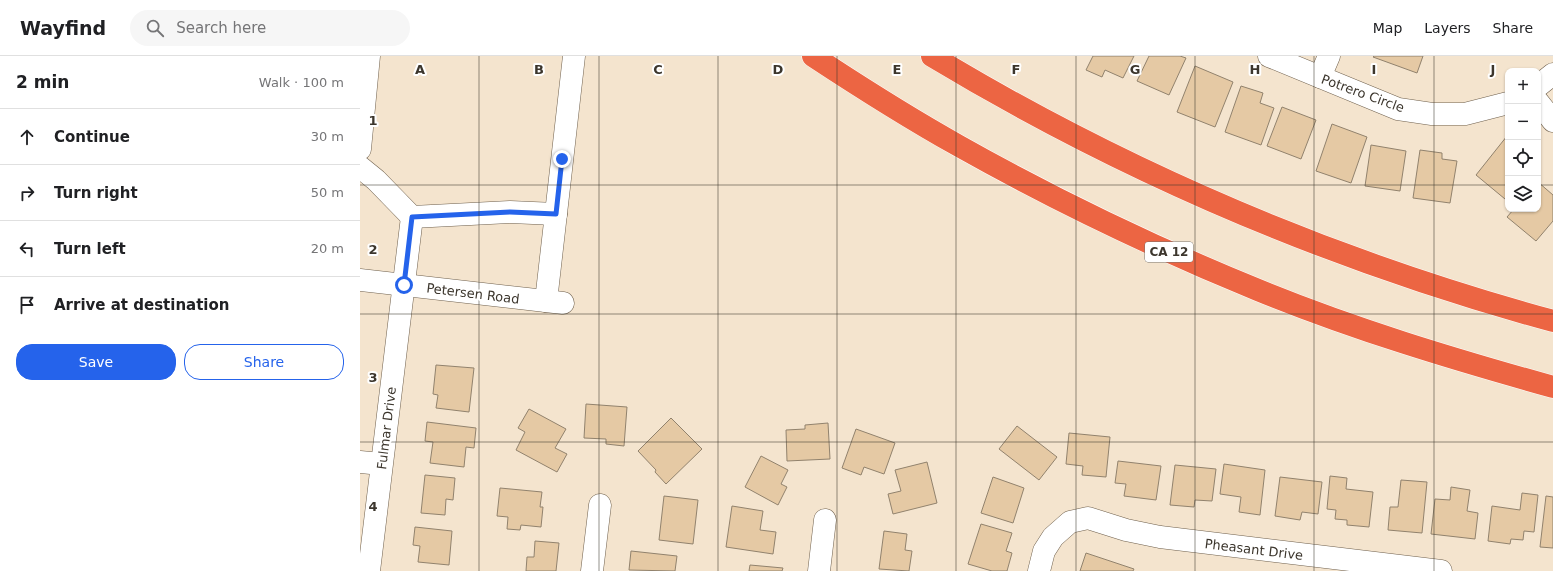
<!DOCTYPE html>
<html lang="en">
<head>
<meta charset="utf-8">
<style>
  :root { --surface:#fff; --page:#f6f6f6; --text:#202124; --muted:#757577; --line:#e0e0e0; --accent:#2563eb }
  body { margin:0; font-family:"DejaVu Sans",sans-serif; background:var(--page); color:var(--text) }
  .controls { position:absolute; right:12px; top:12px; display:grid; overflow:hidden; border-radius:8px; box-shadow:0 1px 3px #0004 }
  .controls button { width:36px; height:36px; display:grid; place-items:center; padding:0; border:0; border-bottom:1px solid var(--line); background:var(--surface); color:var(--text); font:20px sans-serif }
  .stop { position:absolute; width:12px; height:12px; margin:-9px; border:3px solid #2563eb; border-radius:50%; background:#fff }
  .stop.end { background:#2563eb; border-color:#fff; box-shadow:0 1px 4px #0008 }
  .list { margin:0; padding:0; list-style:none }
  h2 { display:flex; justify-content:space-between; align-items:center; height:52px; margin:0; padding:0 16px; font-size:17px }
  h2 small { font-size:13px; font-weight:400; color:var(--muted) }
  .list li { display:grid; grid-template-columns:26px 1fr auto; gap:12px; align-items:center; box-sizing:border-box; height:56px; padding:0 16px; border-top:1px solid var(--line) }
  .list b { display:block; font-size:15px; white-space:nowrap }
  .list em { font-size:13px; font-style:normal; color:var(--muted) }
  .actions { display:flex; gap:8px; padding:12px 16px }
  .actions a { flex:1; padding:9px 0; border:1px solid var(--accent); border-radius:16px; text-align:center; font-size:14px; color:var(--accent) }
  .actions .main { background:var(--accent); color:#fff }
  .icon { flex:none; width:22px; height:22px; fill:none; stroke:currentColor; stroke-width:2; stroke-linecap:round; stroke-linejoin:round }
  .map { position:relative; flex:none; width:1193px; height:515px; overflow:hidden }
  header { display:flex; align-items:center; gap:24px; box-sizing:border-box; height:56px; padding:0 20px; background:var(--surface); border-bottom:1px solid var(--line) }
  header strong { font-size:19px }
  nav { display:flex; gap:22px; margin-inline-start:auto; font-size:14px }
  .search { width:280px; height:36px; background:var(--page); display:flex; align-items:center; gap:10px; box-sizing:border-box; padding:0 14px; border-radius:22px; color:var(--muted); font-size:15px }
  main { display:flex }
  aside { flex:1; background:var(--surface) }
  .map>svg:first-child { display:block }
  .building { fill:#e5c9a4; stroke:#91826d }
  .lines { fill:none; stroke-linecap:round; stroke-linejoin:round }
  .minor-casing { stroke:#6f604d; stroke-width:23 }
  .highway-casing { stroke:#fff; stroke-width:23 }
  .minor { stroke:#fff; stroke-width:22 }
  .highway { stroke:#ec6543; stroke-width:22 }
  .route { stroke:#2563eb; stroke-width:5 }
  .grid { fill:none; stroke:#3c362d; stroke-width:1; stroke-opacity:0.55 }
  .labels { text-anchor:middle; stroke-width:4; stroke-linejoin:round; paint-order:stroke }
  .shield { fill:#fff; stroke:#76726c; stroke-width:1 }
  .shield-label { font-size:12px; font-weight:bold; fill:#3c362d }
  .street-label { font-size:13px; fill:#3c362d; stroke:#fff }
  .grid-label { font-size:13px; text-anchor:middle; font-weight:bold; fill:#3c362d; stroke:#fff; stroke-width:4; stroke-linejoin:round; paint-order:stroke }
</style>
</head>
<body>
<header>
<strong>Wayfind</strong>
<div class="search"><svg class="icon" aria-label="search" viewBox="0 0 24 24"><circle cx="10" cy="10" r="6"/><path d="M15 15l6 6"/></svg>Search here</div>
<nav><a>Map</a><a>Layers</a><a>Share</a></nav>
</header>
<main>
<aside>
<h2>2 min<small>Walk · 100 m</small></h2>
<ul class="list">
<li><svg class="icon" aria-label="ahead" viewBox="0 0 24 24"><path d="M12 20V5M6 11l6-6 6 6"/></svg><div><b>Continue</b></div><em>30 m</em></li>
<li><svg class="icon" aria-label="right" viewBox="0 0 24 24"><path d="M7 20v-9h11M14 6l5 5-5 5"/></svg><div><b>Turn right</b></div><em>50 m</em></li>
<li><svg class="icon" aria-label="left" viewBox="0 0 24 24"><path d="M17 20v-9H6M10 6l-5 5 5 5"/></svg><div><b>Turn left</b></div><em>20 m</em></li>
<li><svg class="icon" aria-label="arrive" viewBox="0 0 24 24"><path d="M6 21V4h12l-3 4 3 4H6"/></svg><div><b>Arrive at destination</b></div></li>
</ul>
<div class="actions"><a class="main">Save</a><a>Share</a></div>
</aside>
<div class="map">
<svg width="1193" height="515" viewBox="0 0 1193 515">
  <rect width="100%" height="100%" fill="#f4e4ce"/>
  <!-- building -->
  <g class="building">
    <polygon points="733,0 774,0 763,22 745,14 742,21 726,14"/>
    <polygon points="789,0 820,0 826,2 809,39 777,25"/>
    <polygon points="1014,0 1063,0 1057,17 1013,1"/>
    <polygon points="835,10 873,26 855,71 817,56"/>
    <polygon points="881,30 903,37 900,47 914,52 901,89 865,76"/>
    <polygon points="922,51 956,64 941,103 907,90"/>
    <polygon points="972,68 1007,81 991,127 956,115"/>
    <polygon points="1147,80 1148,139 1145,143 1116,119"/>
    <polygon points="1011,89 1046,95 1040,135 1005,130"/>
    <polygon points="1060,94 1082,97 1082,103 1097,105 1090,147 1053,142"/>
    <polygon points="1178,126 1193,139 1193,165 1176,185 1147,161 1154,153 1178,153"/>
    <polygon points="76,309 114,312 109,356 76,352 78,339 73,338"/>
    <polygon points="226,348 267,351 264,390 246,388 246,383 224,382"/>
    <polygon points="169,353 206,373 195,392 207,398 197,416 156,394 165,376 158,372"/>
    <polygon points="311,362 342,393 306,428 295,416 296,414 278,395"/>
    <polygon points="67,366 116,372 114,392 106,391 104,411 70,407 73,386 65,385"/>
    <polygon points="468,367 470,403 427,405 426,374 445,373 445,369"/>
    <polygon points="657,370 697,401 679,424 639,393"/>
    <polygon points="496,373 535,387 524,418 504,411 501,419 482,412"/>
    <polygon points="709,377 750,381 746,421 722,419 723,410 706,408"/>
    <polygon points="401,400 428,414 421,428 427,431 418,449 385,431"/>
    <polygon points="758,405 801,410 796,444 764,440 766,428 755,427"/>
    <polygon points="567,406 577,447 533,458 528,438 541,435 535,414"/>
    <polygon points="864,408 905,414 900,459 879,456 881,441 860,438"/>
    <polygon points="815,409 856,413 852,445 835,444 834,451 810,449"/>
    <polygon points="65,419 95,422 93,444 86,443 85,459 61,457"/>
    <polygon points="970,420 987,422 986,433 1013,436 1009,471 987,469 987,464 975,463 976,454 967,453"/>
    <polygon points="633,421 664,432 653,467 621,457"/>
    <polygon points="920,421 962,426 958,458 942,456 940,464 915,460"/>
    <polygon points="1041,424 1067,426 1062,477 1028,474 1030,451 1038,451"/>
    <polygon points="1091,431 1110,434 1107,455 1118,457 1115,483 1071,478 1075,443 1090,444"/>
    <polygon points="140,432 182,436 180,451 183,451 181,471 161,469 160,474 147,473 148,461 137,460"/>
    <polygon points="1162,437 1178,439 1174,476 1164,475 1163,484 1151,483 1150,488 1128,485 1132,450 1160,454"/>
    <polygon points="304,440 338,444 333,488 299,484"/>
    <polygon points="1186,440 1193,441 1193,492 1180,491"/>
    <polygon points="372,450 403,455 400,474 416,476 413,498 366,491"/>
    <polygon points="621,468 652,477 646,495 652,497 647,515 632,515 608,508"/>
    <polygon points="55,471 92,475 89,509 58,506 60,490 53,489"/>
    <polygon points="524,475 547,478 545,494 552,495 549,515 519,513"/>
    <polygon points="175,485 199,487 196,515 166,515 167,501 174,501"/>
    <polygon points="271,495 317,500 315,515 269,514"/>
    <polygon points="726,497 774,513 773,515 720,515"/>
    <polygon points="390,509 423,512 422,515 389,515"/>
  </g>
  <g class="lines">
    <!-- minor casing -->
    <g class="minor-casing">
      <g id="minor">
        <polyline points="909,0 1038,53 1072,58 1105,58 1148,47"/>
        <polyline points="960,21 969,0"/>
        <polyline points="1178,30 1193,18"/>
        <polyline points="1178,46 1193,65"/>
        <polyline points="0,93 9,0"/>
        <polyline points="0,111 16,124 52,161 150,156 196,158"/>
        <polyline points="0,224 203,247"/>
        <polyline points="186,245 214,0"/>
        <polyline points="0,406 21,408"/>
        <polyline points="9,515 52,161"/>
        <polyline points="232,515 240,449"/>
        <polyline points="459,515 465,464"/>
        <polyline points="679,515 684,495 693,481 710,466 728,462 766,474 800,481 1081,515"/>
      </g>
    </g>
    <!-- highway casing -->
    <g class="highway-casing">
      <g id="highway">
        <path d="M453,0c47,31 96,62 146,90 96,54 196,102 299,144 95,39 195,69 295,97"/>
        <path d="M572,0c196,118 401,205 621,265"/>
      </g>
    </g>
    <!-- minor -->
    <use href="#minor" class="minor"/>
    <!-- highway -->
    <use href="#highway" class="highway"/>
  </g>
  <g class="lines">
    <!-- route -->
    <polyline class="route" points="44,229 52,161 150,156 196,158 202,103"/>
  </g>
  <!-- grid -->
  <path class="grid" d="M119,0v515M239,0v515M358,0v515M477,0v515M596,0v515M716,0v515M835,0v515M954,0v515M1074,0v515M0,129h1148M1178,129h15M0,258h1193M0,386h1193"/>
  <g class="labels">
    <!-- shield labels -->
    <rect class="shield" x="785" y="186" width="48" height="20" rx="3"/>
    <g class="shield-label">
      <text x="809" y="200">CA 12</text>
    </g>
    <!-- street labels -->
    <g class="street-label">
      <text transform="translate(1003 37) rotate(20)" y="5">Potrero Circle</text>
      <text transform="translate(113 237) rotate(7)" y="5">Petersen Road</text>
      <text transform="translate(26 372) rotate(-83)" y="5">Fulmar Drive</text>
      <text transform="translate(894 493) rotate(7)" y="5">Pheasant Drive</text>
    </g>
  </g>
  <g class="grid-label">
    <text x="60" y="18">A</text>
    <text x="179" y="18">B</text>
    <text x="298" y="18">C</text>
    <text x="418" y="18">D</text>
    <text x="537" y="18">E</text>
    <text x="656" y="18">F</text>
    <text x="775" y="18">G</text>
    <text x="895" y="18">H</text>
    <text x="1014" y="18">I</text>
    <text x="1133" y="18">J</text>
    <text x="13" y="69">1</text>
    <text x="13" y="198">2</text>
    <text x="13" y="326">3</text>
    <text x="13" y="455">4</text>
  </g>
</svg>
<div class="controls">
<button>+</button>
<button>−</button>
<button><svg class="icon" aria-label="locate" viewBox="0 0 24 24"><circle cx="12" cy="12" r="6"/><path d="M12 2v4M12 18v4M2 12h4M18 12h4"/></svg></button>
<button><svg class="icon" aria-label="layers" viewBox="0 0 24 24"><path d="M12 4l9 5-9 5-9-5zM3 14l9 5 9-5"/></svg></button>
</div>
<div class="stop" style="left:44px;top:229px"></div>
<div class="stop end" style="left:202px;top:103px"></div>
</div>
</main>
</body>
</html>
